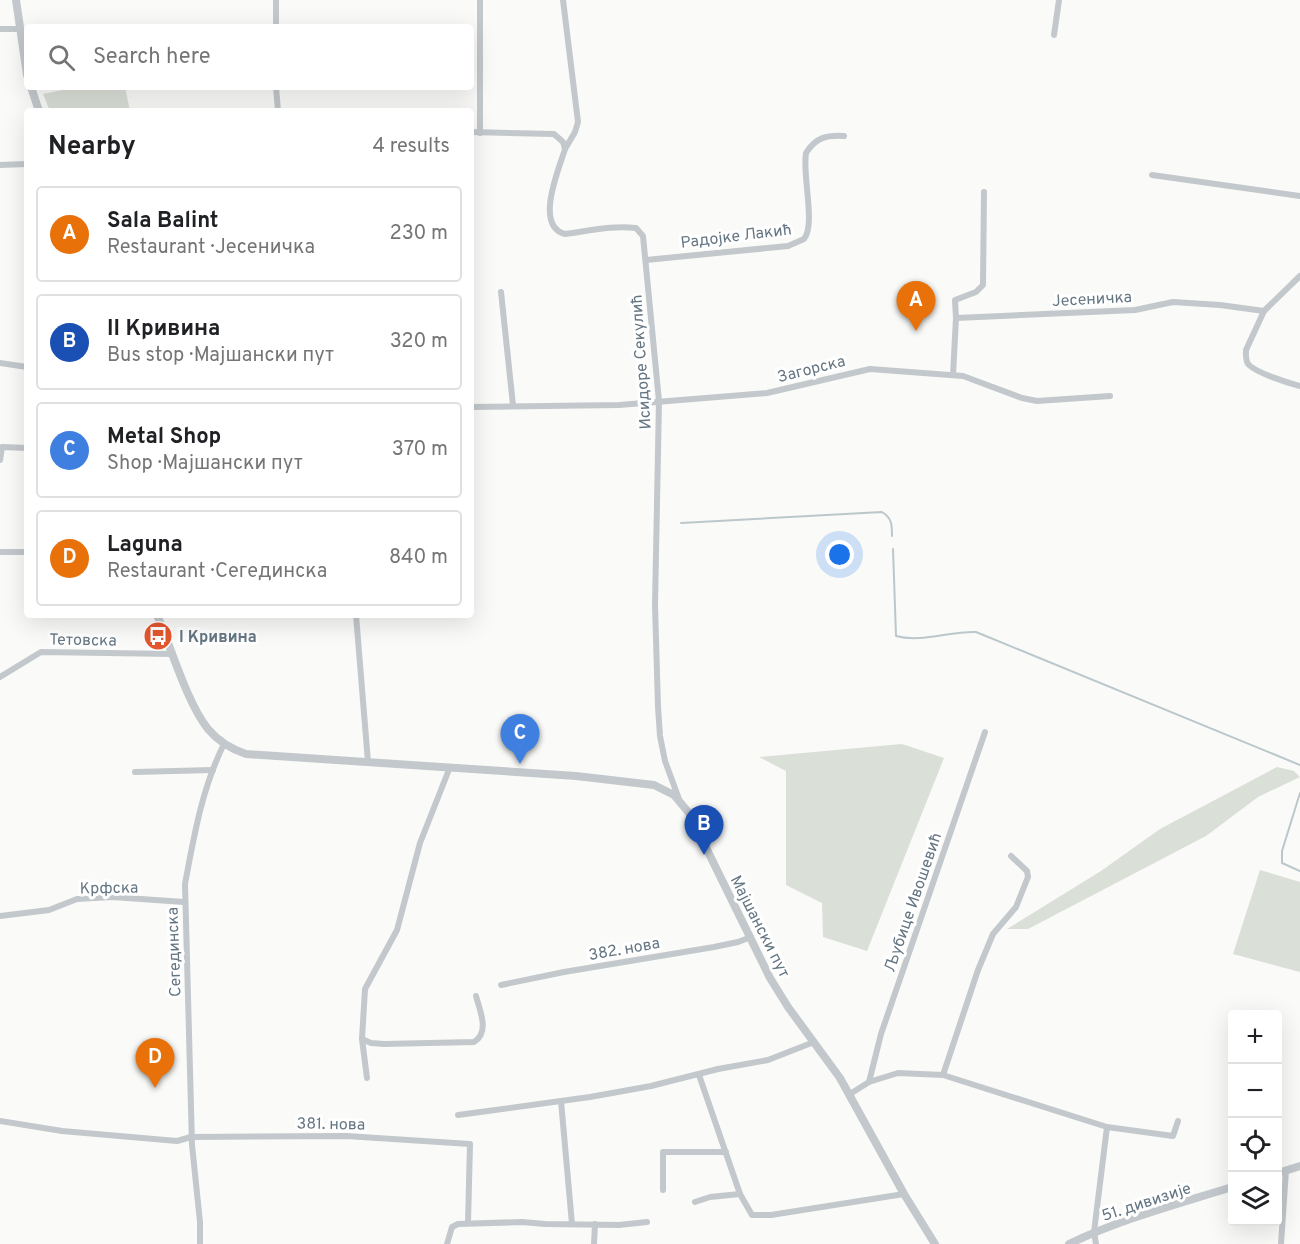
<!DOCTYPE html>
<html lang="en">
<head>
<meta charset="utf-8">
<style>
  :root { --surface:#fff; --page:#f2f2f2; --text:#202124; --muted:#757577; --line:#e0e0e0; --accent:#e4572e }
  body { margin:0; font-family:Overpass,sans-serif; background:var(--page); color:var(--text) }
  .controls { position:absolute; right:18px; bottom:18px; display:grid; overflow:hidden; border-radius:6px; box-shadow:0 6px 24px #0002 }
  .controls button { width:54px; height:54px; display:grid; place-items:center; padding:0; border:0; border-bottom:2px solid var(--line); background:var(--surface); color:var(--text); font:30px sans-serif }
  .you { position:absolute; left:840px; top:555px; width:21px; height:21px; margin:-15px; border:4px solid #fff; border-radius:50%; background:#1a73e8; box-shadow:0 0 0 9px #1a73e833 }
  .badge { display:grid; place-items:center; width:39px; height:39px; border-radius:50%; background:var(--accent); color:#fff; font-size:20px; font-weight:700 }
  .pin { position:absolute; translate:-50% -50px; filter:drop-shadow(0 2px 3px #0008) }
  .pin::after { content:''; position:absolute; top:32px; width:21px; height:18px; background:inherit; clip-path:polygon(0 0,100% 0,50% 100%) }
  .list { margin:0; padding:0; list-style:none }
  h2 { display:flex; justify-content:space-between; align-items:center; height:78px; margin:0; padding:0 24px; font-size:26px }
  h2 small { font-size:20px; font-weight:400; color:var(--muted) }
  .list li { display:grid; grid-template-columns:39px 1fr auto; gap:18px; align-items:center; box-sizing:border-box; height:96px; margin:0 12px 12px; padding:0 12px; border:2px solid var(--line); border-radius:6px }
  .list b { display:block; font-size:22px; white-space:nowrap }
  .list p { margin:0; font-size:20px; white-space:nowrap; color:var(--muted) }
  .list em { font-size:20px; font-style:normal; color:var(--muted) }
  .icon { flex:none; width:33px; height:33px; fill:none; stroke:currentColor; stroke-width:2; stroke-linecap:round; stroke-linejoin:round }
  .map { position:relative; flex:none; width:1300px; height:1244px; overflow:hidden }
  .search { position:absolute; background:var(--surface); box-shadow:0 6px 24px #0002; left:24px; top:24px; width:450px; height:66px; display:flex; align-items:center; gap:15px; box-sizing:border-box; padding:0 21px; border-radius:6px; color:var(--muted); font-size:22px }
  .panel { position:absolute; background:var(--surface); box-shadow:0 6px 24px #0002; left:24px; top:108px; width:450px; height:510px; border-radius:6px }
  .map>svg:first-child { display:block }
  .green { fill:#dadfd7 }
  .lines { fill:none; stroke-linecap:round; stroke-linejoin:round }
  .stream { stroke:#bbc7cb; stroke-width:2 }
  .minor { stroke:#c3c8cc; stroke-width:6 }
  .tertiary { stroke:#c3c8cc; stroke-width:8 }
  .labels { text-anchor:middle; stroke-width:6; stroke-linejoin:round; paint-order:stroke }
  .street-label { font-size:16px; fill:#657683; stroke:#fff }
  .poi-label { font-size:16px; font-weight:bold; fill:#657683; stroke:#fff; text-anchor:start }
</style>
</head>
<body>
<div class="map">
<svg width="1300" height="1244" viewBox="0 0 1300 1244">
  <rect width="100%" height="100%" fill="#fafaf8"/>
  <!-- green -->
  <g class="green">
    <polygon points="77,87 125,87 130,111 50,111 43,94"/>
    <polygon points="902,744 944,758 867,951 823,937 822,903 786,885 786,771 759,757"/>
    <polygon points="1277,767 1294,771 1300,777 1258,797 1206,836 1028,929 1007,929 1101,871 1160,829"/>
    <polygon points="1260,870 1300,882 1300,972 1233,954"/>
  </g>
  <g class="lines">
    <!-- stream -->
    <g class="stream">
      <path d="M681,523l201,-11c10,6 10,13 10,24"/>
      <path d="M893,549l3,87c25,7 54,-5 80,-4l324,133"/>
      <polyline points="1300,793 1282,851 1282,863 1300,871"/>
    </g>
    <!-- minor -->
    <g class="minor">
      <polyline points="276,0 276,27"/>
      <polyline points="563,0 578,122 575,132 565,149"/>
      <polyline points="0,29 21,29"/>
      <polyline points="1054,35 1059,0"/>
      <polyline points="276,87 278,111"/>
      <path d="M471,132l83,2 9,8 2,7c-6,20 -31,77 0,85 24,-3 47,-9 71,-6l7,8 16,165 -4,204 3,102 2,29 5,25 14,38"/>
      <polyline points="480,133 480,0"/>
      <polyline points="0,165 27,164"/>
      <polyline points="1152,175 1300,196"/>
      <path d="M646,260l142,-14 16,-7c12,-15 -2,-63 2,-86 10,-16 21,-18 38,-17"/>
      <path d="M1300,276l-36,35 -18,39c0,5 -1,11 3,15 8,8 39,18 51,21"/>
      <polyline points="501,292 513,405"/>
      <polyline points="956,318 1135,310 1173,302 1220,305 1264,311"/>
      <polyline points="0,363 27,367"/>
      <polyline points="953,375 956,318 955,300 976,292 983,285 984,192"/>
      <polyline points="471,407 619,405 767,393 870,369 963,376 1022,398 1037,401 1110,396"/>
      <polyline points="0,460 2,447 27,448"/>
      <polyline points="0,552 27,552"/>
      <polyline points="356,615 368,762"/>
      <polyline points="0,677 41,652 173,654"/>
      <polyline points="135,772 213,770"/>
      <polyline points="0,916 49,910 77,899 112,897 184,902"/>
      <polyline points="501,985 564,972 714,947 738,942 751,937"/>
      <path d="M362,1039l9,4 13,1 90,-2c16,-10 6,-31 2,-46"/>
      <polyline points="699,1075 740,1194 752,1215 771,1215 904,1194"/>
      <polyline points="943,1075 978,970 993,934 1016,907 1028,877 1027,871 1011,856"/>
      <polyline points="367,1078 362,1039 365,989 397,930 420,843 450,767"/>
      <polyline points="869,1082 881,1034 985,732"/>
      <polyline points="850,1094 869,1082 898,1073 943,1075 1107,1127 1094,1232 1096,1244"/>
      <polyline points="561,1101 572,1224"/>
      <polyline points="458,1115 590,1097 651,1086 718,1069 768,1060 814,1042"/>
      <polyline points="0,1121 62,1131 177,1141 191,1137 346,1136 470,1144 468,1223"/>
      <polyline points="1107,1127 1173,1136 1178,1121"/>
      <polyline points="663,1190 663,1152 726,1152"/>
      <polyline points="695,1202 710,1197 740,1194"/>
      <path d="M200,1244v-22l-8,-77 -7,-261c9,-48 17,-96 39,-140"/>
      <polyline points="447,1244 452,1227 458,1224 522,1222 545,1224 619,1225 647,1222"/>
      <polyline points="594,1244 595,1224"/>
      <polyline points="1281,1244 1286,1170"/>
    </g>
    <!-- tertiary -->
    <g class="tertiary">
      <polyline points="16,0 27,75"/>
      <polyline points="31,87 39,111"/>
      <path d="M157,615c14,32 30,88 51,114 10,12 23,20 38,25l330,22 78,9 20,10 15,18 81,165 18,29 52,71 64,116 31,50"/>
      <polyline points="1278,1173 1300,1166"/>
      <path d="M1069,1244c52,-25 109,-40 163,-57"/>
    </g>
  </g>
  <!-- icons -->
  <defs>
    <g id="bus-disc" transform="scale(1.5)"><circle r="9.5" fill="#e4572e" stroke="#fff"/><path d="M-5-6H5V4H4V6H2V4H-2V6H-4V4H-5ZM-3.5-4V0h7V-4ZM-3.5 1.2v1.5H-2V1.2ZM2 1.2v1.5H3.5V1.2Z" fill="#fff"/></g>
  </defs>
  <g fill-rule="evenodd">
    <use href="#bus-disc" x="158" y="636"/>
  </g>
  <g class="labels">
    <!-- street labels -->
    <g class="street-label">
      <text transform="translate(736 235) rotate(-7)" y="6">Радојке Лакић</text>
      <text transform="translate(1092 298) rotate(-3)" y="6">Јесеничка</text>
      <text transform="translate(640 362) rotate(-94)" y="6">Исидоре Секулић</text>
      <text transform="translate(811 368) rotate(-14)" y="6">Загорска</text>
      <text transform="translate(83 639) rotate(1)" y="6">Тетовска</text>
      <text transform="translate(109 887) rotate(-1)" y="6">Крфска</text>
      <text transform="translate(912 902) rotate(-71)" y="6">Љубице Ивошевић</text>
      <text transform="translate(761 926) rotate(63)" y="6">Мајшански пут</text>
      <text transform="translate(624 948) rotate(-10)" y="6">382. нова</text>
      <text transform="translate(173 952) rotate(-92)" y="6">Сегединска</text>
      <text transform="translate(331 1123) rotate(1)" y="6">381. нова</text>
      <text transform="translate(1146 1201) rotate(-18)" y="6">51. дивизије</text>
    </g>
    <!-- poi labels -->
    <g class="poi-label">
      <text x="179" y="642">I Кривина</text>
    </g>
  </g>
</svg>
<div class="controls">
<button>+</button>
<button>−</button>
<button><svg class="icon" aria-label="locate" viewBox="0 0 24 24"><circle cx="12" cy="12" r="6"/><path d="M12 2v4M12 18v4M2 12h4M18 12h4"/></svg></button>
<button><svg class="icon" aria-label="layers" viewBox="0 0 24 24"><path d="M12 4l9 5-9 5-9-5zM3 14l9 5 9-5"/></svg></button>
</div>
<div class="you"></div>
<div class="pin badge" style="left:916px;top:331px;background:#e8710a">A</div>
<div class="pin badge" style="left:704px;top:855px;background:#1a4fb4">B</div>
<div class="pin badge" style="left:520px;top:764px;background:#3f7fe0">C</div>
<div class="pin badge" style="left:155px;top:1088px;background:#e8710a">D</div>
<div class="search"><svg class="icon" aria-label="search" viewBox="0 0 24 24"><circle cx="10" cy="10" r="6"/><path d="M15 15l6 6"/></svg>Search here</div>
<section class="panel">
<h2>Nearby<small>4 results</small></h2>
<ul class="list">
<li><span class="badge" style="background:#e8710a">A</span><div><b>Sala Balint</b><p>Restaurant · Јесеничка</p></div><em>230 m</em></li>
<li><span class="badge" style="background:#1a4fb4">B</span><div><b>II Кривина</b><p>Bus stop · Мајшански пут</p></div><em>320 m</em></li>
<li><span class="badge" style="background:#3f7fe0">C</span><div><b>Metal Shop</b><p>Shop · Мајшански пут</p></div><em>370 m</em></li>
<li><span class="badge" style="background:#e8710a">D</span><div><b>Laguna</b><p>Restaurant · Сегединска</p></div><em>840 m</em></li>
</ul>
</section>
</div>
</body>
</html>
